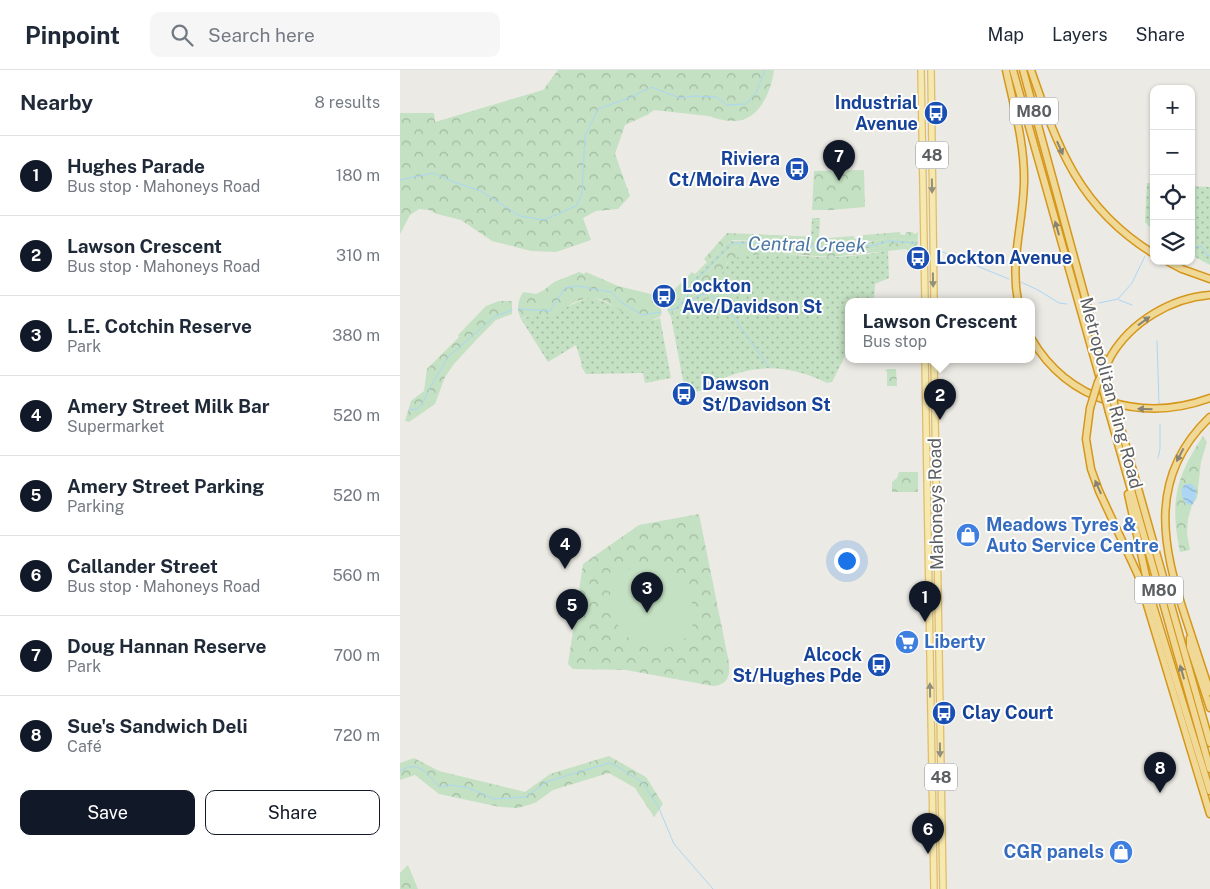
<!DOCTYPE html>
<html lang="en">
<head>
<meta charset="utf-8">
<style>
  :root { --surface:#fff; --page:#f6f6f7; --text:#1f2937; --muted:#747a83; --line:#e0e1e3; --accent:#111827 }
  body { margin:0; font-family:"Public Sans",sans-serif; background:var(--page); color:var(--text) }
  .controls { position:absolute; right:15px; top:15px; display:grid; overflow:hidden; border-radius:10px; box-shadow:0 1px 4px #0004 }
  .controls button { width:45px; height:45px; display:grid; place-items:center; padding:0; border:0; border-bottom:1px solid var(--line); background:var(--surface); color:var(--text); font:25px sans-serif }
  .you { position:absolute; left:446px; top:490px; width:18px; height:18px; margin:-12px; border:4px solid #fff; border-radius:50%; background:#1a73e8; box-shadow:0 0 0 8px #1a73e833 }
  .badge { display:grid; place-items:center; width:32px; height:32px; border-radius:50%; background:var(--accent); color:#fff; font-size:16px; font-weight:700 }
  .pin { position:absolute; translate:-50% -41px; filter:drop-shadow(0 1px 2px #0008) }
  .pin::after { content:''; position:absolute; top:26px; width:18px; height:15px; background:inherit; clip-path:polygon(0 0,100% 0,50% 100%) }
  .popup { position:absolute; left:445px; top:228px; width:190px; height:65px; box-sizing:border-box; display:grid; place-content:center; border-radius:10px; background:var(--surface); filter:drop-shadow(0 1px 4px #0005); font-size:16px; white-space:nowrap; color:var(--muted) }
  .popup b { font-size:19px; color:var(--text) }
  .popup::after { content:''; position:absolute; left:50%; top:100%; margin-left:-10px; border:10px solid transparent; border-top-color:var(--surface) }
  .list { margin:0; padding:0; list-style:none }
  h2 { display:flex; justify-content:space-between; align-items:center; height:65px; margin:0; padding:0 20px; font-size:21px }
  h2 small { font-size:16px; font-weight:400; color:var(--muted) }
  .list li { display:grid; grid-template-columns:32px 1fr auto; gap:15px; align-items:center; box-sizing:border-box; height:80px; padding:0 20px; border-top:1px solid var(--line) }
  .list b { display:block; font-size:19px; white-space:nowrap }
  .list p { margin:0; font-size:16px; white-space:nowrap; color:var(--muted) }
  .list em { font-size:16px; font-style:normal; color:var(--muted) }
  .actions { display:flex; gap:10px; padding:15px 20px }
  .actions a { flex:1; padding:11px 0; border:1px solid var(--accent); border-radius:10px; text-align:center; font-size:18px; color:var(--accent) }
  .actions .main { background:var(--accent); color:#fff }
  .icon { flex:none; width:28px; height:28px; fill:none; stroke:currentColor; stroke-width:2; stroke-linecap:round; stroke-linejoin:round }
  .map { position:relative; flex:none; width:810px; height:819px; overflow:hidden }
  header { display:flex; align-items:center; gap:30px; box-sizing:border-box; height:70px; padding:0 25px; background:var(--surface); border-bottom:1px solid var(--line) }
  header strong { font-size:24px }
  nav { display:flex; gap:28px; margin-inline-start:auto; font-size:18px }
  .search { width:350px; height:45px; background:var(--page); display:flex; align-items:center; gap:12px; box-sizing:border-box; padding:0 18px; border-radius:10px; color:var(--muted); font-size:19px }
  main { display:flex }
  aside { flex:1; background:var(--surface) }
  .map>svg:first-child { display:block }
  .grass { fill:url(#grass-dots) }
  .forest { fill:url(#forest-crowns); fill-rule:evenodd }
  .pitch { fill:#c4e1c3 }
  .water { fill:url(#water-waves) }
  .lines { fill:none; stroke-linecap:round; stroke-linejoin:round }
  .stream { stroke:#acd6f4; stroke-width:1 }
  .primary-casing { stroke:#e0bc69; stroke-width:8 }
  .highway-casing { stroke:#d5971b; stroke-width:9 }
  .primary { stroke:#f5e9b0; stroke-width:5.5 }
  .highway { stroke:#f0d897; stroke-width:6 }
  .highway-bridge-casing { stroke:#d5971b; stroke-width:9; stroke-linecap:butt }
  .highway-bridge { stroke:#f0d897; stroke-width:6 }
  .oneway { fill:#888372 }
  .oneway2 { fill:#928f7d }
  .labels { text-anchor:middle; stroke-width:4; stroke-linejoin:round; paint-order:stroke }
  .shield { fill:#fff; stroke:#8d8f91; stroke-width:1 }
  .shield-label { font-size:16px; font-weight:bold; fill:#5c5f62 }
  .transit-label { font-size:18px; font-weight:bold; fill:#164399; stroke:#fff; text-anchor:start }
  .street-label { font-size:18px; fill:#5c5f62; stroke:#fff }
  .shop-label { font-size:18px; font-weight:bold; fill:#366cbe; stroke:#fff; text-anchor:start }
  .water-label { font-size:19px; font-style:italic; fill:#4c78a4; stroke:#fff }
</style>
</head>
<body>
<header>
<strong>Pinpoint</strong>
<div class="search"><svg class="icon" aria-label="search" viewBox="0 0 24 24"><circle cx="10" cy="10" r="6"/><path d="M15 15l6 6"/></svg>Search here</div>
<nav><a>Map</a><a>Layers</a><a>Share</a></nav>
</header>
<main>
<aside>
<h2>Nearby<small>8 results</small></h2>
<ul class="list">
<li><span class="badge">1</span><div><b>Hughes Parade</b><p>Bus stop · Mahoneys Road</p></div><em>180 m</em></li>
<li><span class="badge">2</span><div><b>Lawson Crescent</b><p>Bus stop · Mahoneys Road</p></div><em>310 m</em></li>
<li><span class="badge">3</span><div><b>L.E. Cotchin Reserve</b><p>Park</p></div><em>380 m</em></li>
<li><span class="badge">4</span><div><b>Amery Street Milk Bar</b><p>Supermarket</p></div><em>520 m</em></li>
<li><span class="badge">5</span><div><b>Amery Street Parking</b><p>Parking</p></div><em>520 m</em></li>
<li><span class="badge">6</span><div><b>Callander Street</b><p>Bus stop · Mahoneys Road</p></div><em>560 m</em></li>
<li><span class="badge">7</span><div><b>Doug Hannan Reserve</b><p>Park</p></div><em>700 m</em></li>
<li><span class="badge">8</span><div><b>Sue's Sandwich Deli</b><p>Café</p></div><em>720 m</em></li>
</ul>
<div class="actions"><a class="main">Save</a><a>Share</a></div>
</aside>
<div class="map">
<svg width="810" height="819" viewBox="0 0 810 819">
  <defs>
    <pattern id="grass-dots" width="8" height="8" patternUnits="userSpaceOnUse" patternTransform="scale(1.25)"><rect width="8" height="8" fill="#c4e1c3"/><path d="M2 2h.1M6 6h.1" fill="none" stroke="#a2baa2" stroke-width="1.8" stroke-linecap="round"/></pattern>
    <pattern id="forest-crowns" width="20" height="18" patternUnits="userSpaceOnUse" patternTransform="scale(1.25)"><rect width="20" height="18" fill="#c4e1c3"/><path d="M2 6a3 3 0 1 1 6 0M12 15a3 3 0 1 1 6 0" fill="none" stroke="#a2baa2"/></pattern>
    <pattern id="water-waves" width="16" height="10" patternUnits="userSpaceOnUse" patternTransform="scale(1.25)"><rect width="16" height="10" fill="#acd6f4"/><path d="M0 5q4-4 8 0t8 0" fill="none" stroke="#8fb1c9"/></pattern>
  </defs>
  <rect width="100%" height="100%" fill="#eceae4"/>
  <!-- grass -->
  <g class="grass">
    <polygon points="747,113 754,113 754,162 745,152"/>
    <polygon points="791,116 810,117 810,195 791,185"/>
    <polygon points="412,148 420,148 419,167 429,168 429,170 419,170 419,167 411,167"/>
    <path d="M489,168l28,3 -2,4 -4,2 -4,-3h-20l-15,5 -22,-2 -22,3 -52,-4h-39l-13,9 -23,24 -15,23 7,-6 12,-4 -1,4c-10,8 -22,11 -33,17l-3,-1v-3l15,-13 9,-17 34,-35 5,-3h30l11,-1 55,4 18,-4 24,2z"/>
    <path d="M488,180l1,28 -14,6 -1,17h-25v47l-17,34 -5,1c-36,-17 -65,-20 -103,-5l1,4 -13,7 -24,4 -2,3 -15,-79c14,-6 29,-11 39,-23 12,-13 11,-33 29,-38 26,-8 54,0 80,1 20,1 50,-2 69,-7z"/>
    <polygon points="187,228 195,228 246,250 254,250 260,248 271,308 245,313 243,303 186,304 181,296 182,295 176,275 148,292 121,249 129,246 153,246 164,238"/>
  </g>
  <!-- forest -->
  <g class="forest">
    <path d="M158,0h216c-3,23 -16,53 -43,51 -7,0 -15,-3 -23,-5 -18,-2 -36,-4 -54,-6l-7,5 -22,10 -10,29 15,42 -12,13 -22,2 -13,7 8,22 -35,12 -25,-1 -39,-10 -31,-21 -24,-6 -8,-4 -10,-1 -9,6 -10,19v-121h34l1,9 108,-32z"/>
    <polygon points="464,100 465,137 431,140 412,140 414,101"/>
    <path d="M500,162l1,3h4l1,-3h6l3,2 3,-2 -1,24 -2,2 -9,-9 -75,8 -55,-4 -36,3 -13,7 -10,22 -11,14 -10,7 -25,11 -3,-5 -1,-15 25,-25 3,2 12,-12 -3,-3 23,-26 92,4 1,3h9v-2l25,-2v3l9,-1v-3zM489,168l27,3 -1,4h-3l-1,2 -7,-4 -17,1 -15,5 -22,-2 -22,3 -52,-4h-39l-13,9 -23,24 -16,23 12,-8 8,-2 -1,4c-10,8 -22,12 -33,17l-3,-1v-4l14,-11 10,-18 34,-35 7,-4 28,1 11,-1 55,4 18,-4 29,1z"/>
    <path d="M186,202l32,14 37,9 2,11 4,3c1,5 1,7 -4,9 -23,13 -42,-19 -64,-20 -11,-1 -23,6 -32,13 -3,2 -6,5 -10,6 -10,2 -20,-5 -30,2 -5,-10 -3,-18 2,-27l13,2 8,-4 10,-8 25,-10 5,2z"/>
    <polygon points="99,231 112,231 112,244 96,250 78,268 54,294 45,307 35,334 9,352 5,351 11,331 24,321 27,299 59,267 58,265 86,236"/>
    <polygon points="490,299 496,299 497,316 487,316 487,302 485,300"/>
    <path d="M803,366l4,6 -6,20 -4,36 -5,7 -4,14 -1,15 3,16 -10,2c-10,-49 -5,-74 23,-116z"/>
    <polygon points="499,402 518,402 518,422 492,422 492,412 497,408"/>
    <path d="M299,444l30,149c1,13 -1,22 -16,23l-87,-16 -53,-1 -5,-5 15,-100 56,-39z"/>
    <polygon points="209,686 246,707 263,734 254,747 235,718 209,703 153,720 135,733 118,738 100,737 39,724 15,705 0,710 0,693 14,688 39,701 125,722 150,704"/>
    <polygon points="8,795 18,819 0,819 0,803"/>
  </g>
  <!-- pitch -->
  <path class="pitch" d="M241,495c49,-2 77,71 25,83 -49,11 -84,-72 -25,-83z"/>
  <!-- water -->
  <path class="water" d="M785,414h7c6,9 5,12 0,21l-5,-1c-5,-5 -8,-14 -2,-20z"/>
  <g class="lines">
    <!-- stream -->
    <g class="stream">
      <polyline points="0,110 33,103 54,112 81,121 120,146 144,150 176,136 182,124 185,66 198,39 231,27 251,17 280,28 294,26 316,27 327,35 346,34 357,21 365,0"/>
      <polyline points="791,178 801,176 807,185 810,186"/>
      <polyline points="540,181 609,209"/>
      <polyline points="621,212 638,220 659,233 667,234"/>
      <polyline points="311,226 323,232 369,297"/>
      <polyline points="719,230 732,235"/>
      <path d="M281,233c10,0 15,-8 25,-9"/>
      <polyline points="699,233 718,229 732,213 745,186"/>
      <polyline points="118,239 150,241 165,218 177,216 211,222 221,232 242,245 261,242"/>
      <polyline points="268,240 276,239 287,226 297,209 332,173 379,173 421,177 449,173 471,176 489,171 516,173"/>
      <polyline points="757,271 759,334"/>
      <polyline points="9,340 17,339 22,334 31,316 48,287 94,247 112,240"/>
      <polyline points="758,388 760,379 760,354"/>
      <path d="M0,701c19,-12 27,3 39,16l12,-2 18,3 25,11 32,-2 20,-15 63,-19 6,2 27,17 16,24 16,38 39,45"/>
    </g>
    <!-- primary casing -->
    <g class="primary-casing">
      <g id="primary">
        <polyline points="521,0 525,231"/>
        <polyline points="531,0 534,231"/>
        <polyline points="525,289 534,819"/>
        <polyline points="534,289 543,819"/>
      </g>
    </g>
    <!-- highway casing -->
    <g class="highway-casing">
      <g id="highway">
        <path d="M606,0c8,37 19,75 18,113 -1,41 -14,78 -6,118"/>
        <polyline points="613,0 704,323"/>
        <polyline points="623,0 712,326"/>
        <path d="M631,0c27,78 48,138 123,184"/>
        <polyline points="767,191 782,199 810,209"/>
        <path d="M631,268c37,64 111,85 179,60"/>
        <path d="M711,286c20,-34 60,-58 99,-61"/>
        <polyline points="690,338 686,369 691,399 699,421 738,505 810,744"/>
        <polyline points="709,342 810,699"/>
        <polyline points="717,344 810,673"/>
        <path d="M810,347c-63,60 -48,129 -24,202 8,25 16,49 24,73"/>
        <polyline points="728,424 751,529 810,721"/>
        <polyline points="790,568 790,577 810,638"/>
      </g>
    </g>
    <!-- primary -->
    <use href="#primary" class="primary"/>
    <!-- highway -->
    <use href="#highway" class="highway"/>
    <!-- highway-bridge casing -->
    <g class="highway-bridge-casing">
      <g id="highway-bridge">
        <polyline points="704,323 709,342"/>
        <polyline points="712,326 717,344"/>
        <polyline points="690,338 698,312 711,286"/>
      </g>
    </g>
    <!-- highway-bridge -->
    <use href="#highway-bridge" class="highway-bridge"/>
  </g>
  <!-- one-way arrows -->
  <defs><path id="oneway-solid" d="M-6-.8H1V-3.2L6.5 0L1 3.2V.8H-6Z" transform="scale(1.25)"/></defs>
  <g class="oneway">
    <use href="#oneway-solid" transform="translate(660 78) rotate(66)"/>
    <use href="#oneway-solid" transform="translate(657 158) rotate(-106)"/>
    <use href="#oneway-solid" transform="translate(744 251) rotate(-36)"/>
    <use href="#oneway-solid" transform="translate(745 339) rotate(-178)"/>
    <use href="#oneway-solid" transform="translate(780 385) rotate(118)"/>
    <use href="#oneway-solid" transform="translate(698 417) rotate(-114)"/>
    <use href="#oneway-solid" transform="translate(782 602) rotate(-106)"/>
  </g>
  <g class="oneway2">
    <use href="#oneway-solid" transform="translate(532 116) rotate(89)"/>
    <use href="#oneway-solid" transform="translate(533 210) rotate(89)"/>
    <use href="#oneway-solid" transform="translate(530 620) rotate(-91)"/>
    <use href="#oneway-solid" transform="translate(540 680) rotate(89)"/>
  </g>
  <!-- icons -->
  <defs>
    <g id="bus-disc" transform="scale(1.25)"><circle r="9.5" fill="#1a4fb4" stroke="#fff"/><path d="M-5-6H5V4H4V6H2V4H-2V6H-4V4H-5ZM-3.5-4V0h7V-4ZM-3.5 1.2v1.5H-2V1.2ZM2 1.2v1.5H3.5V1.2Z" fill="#fff"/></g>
    <g id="shop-disc" transform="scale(1.25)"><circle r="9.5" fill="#3f7fe0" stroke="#fff"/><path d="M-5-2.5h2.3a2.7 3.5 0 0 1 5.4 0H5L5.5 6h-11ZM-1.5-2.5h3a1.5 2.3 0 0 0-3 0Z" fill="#fff"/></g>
    <g id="supermarket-disc" transform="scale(1.25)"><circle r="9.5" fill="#3f7fe0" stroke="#fff"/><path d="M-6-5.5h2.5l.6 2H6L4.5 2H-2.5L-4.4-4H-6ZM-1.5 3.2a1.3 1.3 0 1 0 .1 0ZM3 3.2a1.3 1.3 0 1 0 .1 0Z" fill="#fff"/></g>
  </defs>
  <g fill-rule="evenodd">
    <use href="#bus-disc" x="536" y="43"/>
    <use href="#bus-disc" x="397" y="99"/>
    <use href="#bus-disc" x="518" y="188"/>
    <use href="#bus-disc" x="264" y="226"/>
    <use href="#bus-disc" x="284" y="324"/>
    <use href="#shop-disc" x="568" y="465"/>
    <use href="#supermarket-disc" x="507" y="572"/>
    <use href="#bus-disc" x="479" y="595"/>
    <use href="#bus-disc" x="544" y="643"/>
    <use href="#shop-disc" x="721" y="782"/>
  </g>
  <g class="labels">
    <!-- shield labels -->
    <g class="shield">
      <rect x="610" y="27.5" width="48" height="27" rx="4"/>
      <rect x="516" y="71.5" width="32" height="27" rx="4"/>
      <rect x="735" y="506.5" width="48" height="27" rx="4"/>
      <rect x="525" y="693.5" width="32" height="27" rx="4"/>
    </g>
    <g class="shield-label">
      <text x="634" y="47">M80</text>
      <text x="532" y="91">48</text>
      <text x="759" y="526">M80</text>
      <text x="541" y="713">48</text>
    </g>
    <!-- transit labels -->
    <g class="transit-label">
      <text x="518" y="39" text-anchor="end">Industrial<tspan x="518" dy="21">Avenue</tspan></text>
      <text x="380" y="95" text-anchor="end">Riviera<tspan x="380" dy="21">Ct/Moira Ave</tspan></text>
      <text x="536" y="194">Lockton Avenue</text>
      <text x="282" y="222">Lockton<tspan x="282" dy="21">Ave/Davidson St</tspan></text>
      <text x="302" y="320">Dawson<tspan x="302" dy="21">St/Davidson St</tspan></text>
      <text x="462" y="591" text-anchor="end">Alcock<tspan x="462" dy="21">St/Hughes Pde</tspan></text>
      <text x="562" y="649">Clay Court</text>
    </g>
    <!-- street labels -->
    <g class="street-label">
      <text transform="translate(711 323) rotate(75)" y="6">Metropolitan Ring Road</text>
      <text transform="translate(536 434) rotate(-91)" y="6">Mahoneys Road</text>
    </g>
    <!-- shop labels -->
    <g class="shop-label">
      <text x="586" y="461">Meadows Tyres &amp;<tspan x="586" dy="21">Auto Service Centre</tspan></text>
      <text x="524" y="578">Liberty</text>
      <text x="704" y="788" text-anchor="end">CGR panels</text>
    </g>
    <!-- water labels -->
    <g class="water-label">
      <text transform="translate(407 174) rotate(1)" y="7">Central Creek</text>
    </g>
  </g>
</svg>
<div class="controls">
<button>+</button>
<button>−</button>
<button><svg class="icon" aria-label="locate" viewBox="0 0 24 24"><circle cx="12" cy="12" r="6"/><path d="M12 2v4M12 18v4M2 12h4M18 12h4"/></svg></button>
<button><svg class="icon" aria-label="layers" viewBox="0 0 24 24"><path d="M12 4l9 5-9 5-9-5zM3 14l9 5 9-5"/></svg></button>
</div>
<div class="you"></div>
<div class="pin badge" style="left:525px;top:552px">1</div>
<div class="pin badge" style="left:540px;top:350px">2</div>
<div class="popup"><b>Lawson Crescent</b>Bus stop</div>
<div class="pin badge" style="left:247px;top:543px">3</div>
<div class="pin badge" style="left:165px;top:499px">4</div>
<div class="pin badge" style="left:172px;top:560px">5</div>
<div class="pin badge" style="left:528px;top:784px">6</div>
<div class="pin badge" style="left:439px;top:111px">7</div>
<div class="pin badge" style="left:760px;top:723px">8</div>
</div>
</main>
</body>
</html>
